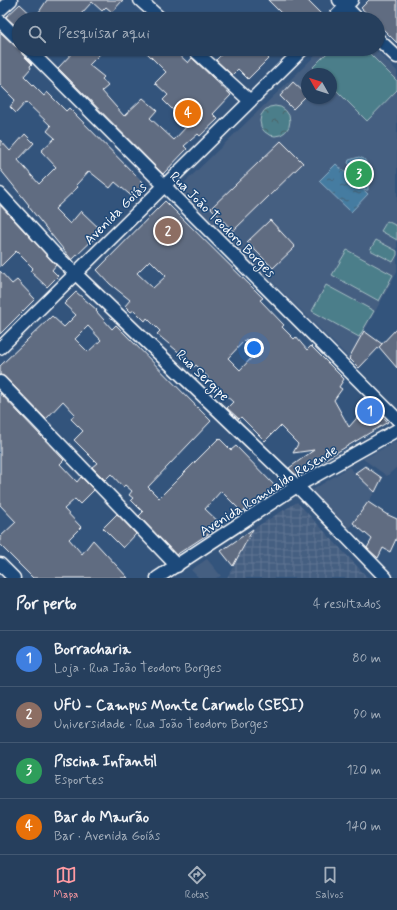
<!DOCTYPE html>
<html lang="pt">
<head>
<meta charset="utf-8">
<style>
  :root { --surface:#263f5d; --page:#2e4663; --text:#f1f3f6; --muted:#a4afbc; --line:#425872; --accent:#ff9aa2 }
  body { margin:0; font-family:Mynerve,sans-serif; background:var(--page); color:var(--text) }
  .compass { position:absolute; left:301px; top:68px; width:36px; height:36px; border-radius:50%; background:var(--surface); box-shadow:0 1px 3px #0004; rotate:309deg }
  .you { position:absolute; left:254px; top:348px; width:14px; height:14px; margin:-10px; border:3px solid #fff; border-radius:50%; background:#1a73e8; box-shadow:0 0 0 6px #1a73e833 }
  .badge { display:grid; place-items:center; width:26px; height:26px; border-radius:50%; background:var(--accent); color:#fff; font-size:13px; font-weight:700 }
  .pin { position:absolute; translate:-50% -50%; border:2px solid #fff; box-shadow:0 1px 4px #0006 }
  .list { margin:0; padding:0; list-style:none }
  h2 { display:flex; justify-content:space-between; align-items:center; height:52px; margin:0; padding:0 16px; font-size:17px }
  h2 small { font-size:13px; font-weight:400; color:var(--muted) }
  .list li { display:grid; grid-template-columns:26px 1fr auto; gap:12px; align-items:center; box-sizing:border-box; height:56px; padding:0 16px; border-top:1px solid var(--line) }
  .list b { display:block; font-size:15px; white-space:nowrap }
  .list p { margin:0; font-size:13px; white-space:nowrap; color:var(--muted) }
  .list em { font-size:13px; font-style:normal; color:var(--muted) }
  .icon { flex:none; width:22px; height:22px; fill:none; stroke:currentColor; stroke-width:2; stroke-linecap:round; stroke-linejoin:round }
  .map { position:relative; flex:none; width:397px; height:578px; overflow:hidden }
  .search { position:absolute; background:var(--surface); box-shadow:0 1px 3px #0004; left:12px; right:12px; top:12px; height:44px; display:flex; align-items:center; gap:10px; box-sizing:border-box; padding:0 14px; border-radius:22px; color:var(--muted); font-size:15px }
  .sheet { height:276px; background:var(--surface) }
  nav { display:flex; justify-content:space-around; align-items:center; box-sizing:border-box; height:56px; border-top:1px solid var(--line); background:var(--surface); font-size:11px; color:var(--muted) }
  nav a { display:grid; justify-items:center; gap:2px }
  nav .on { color:var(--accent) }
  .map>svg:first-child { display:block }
  .built { fill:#455e81; fill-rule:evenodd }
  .industrial { fill:url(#industrial-grid) }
  .green { fill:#4c7e8a; stroke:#a6bec4 }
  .park { fill:url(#park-crowns); stroke:#a6bec4 }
  .water { fill:url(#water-ripples); stroke:#8fb0c7 }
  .building { fill:#616c81; stroke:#fff; fill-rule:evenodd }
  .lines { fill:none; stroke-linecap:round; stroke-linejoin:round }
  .minor-casing { stroke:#fff; stroke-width:15 }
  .minor { stroke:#1f4a7a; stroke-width:12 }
  .labels { text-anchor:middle; stroke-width:3; stroke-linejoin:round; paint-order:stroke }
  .street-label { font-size:14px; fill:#fff; stroke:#1f4a7a }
</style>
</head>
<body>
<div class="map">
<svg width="397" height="578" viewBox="0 0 397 578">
  <defs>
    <pattern id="industrial-grid" width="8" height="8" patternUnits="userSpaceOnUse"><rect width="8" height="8" fill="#455e81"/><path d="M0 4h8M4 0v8" fill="none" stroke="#617694"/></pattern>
    <pattern id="park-crowns" width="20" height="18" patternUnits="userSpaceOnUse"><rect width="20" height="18" fill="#4c7e8a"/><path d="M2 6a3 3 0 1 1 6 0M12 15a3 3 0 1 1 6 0" fill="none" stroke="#4c656b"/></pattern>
    <pattern id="water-ripples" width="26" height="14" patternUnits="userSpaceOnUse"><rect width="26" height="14" fill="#447ba1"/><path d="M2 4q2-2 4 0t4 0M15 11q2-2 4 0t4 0" fill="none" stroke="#486476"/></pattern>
  </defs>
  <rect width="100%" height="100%" fill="#33547c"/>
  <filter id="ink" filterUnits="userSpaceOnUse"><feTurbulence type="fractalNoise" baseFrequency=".025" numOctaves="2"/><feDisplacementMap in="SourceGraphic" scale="8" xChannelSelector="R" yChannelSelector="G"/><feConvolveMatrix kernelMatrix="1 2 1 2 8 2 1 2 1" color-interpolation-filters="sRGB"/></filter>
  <g filter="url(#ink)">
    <!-- built -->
    <g class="built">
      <path d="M322,49h53l22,22v201l-48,86 -171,-169zM307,74h24v24h-24z"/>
      <polygon points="397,441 397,467 387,476 363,459"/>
      <polygon points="349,467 375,492 349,529 311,491"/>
      <polygon points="207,559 221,576 216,578 199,578 191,570"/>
    </g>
    <!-- industrial -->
    <polygon class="industrial" points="297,502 368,578 227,578 253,529"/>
    <!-- green -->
    <g class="green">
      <polygon points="331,49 365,49 397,81 397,90 367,121 331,85 331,74 320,74 313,67"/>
      <polygon points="387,221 397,226 397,240 381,231"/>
      <polygon points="376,240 397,251 397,255 393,262 370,250"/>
      <polygon points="347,250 393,275 379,301 332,275"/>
      <polygon points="326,285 374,311 359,337 312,311"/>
    </g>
    <!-- park -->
    <circle class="park" cx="275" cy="121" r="15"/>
    <!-- water -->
    <g class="water">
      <polygon points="359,157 364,159 366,162 362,173 368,180 368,190 366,190 351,177 354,176 357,172 348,163 349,160"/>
      <polygon points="336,164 368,194 351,212 319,181"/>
    </g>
    <!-- building -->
    <g class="building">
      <polygon points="47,0 123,0 112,12 106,7 102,11 92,2 81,14 86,19 19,19 19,29 6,17 20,4 35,18"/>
      <polygon points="268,0 307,0 321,14 316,19 287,19"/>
      <polygon points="369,0 397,0 397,43 378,24 378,19 373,19 361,8"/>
      <polygon points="0,32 14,45 21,49 22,54 32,64 30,66 31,68 24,76 44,96 47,92 66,111 69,108 147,187 135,199 115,182 110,188 89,171 76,185 78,187 55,209 70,224 81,211 102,231 72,260 28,206 29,205 0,169 0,140 10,151 25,134 34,143 18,160 39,184 56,167 41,151 55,138 47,131 51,126 26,102 16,113 10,107 15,100 0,85"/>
      <polygon points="76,49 105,49 89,65 104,77 102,79 108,86 102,91 124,116 143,98 157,110 150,118 174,140 188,125 163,100 168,95 155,83 166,72 143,49 173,49 188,63 192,58 231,95 213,114 218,119 200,136 198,134 184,146 187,149 163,174 58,68"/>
      <polygon points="227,49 260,49 269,58 248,79 238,69 232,75 216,60"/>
      <polygon points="293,82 307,95 293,109 280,96"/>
      <polygon points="281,141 303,163 233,231 211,208"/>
      <path d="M165,201l98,97 -3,2 24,25 -2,2 12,12 2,-2 11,13 4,-4 33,33 -5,8 3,2 -8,11 15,27 20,-23 19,18 -91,54 -8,-8 25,-18 -21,3 5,-9 -18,-18 -15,15 -24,-24 -2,2 -12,-11 6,-6 -26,-23 1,-2 -12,-12 -2,2 -12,-12 -25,-21 3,-3 -13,-13 -2,3 -11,-11 -3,2 -6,-6 5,-6 -20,-16 -13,-14zM150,260l16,16 -13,12 -16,-15zM246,339l12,12 -18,19 -12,-12z"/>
      <polygon points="0,205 56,265 52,270 58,276 47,287 30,271 33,268 16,251 0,267"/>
      <polygon points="270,220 295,247 273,268 247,242"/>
      <polygon points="0,271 12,284 17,280 35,299 0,334"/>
      <path d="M76,292l21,18 -1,1 16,18 4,-4 95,96 -63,66 11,11 60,-60 12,12 5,-4 42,43 -36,23 -21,-21 -16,18 17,16 -46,30 -37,-39 4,-4 -12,-12 2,-2 -4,-3 3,-4 -7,-6 -2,2 -12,-13 -6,6 -13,-13 5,-4 -23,-23 9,-9 -12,-12 4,-5 -12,-13 -17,18 -41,-42 -5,-2v-9l52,-50 12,11 12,-12 -12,-11zM88,326l13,14 -13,12 -13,-13z"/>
      <polygon points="397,328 397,368 379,347"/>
      <polygon points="364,331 382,344 359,368 349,358"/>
      <polygon points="0,393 64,460 60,464 77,482 81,477 94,490 80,504 75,499 64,509 81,527 69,539 82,554 93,540 128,578 33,578 0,545 0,537 16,522 0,505"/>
      <polygon points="365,466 382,478 375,492 355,473"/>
      <polygon points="368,502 386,514 397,519 397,537 390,552 383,548 378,558 367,548 372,539 353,523"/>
      <polygon points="117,514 136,534 123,548 103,528"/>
      <polygon points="253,529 233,566 221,551"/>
    </g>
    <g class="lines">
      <!-- minor casing -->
      <g class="minor-casing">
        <g id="minor">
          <polyline points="140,0 161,19"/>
          <polyline points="339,0 358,19"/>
          <polyline points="0,10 11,0"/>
          <polyline points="333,19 352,0"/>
          <polyline points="0,21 19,40"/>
          <polyline points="378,39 397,57"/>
          <polyline points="28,49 397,419"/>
          <polyline points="193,49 250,101"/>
          <polyline points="0,194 55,254 297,486 386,578"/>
          <polyline points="0,348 303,49"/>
          <polyline points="0,382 177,566"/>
          <polyline points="0,564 14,578"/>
          <polyline points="157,578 297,486 397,430"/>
        </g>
      </g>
      <!-- minor -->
      <use href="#minor" class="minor"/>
    </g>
  </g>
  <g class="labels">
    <!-- street labels -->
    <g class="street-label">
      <text transform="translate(115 213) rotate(-45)" y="5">Avenida Goiás</text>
      <text transform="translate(223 224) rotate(45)" y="5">Rua João Teodoro Borges</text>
      <text transform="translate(203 375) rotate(44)" y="5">Rua Sergipe</text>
      <text transform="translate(268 490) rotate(-32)" y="5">Avenida Romualdo Resende</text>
    </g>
  </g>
</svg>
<svg class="compass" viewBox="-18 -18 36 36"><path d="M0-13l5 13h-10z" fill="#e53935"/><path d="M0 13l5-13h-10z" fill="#a4afbc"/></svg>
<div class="you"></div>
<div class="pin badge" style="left:370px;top:411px;background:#3f7fe0">1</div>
<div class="pin badge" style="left:168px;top:231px;background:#8d6e63">2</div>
<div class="pin badge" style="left:359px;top:174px;background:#2e9e5b">3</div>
<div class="pin badge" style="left:188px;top:113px;background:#e8710a">4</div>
<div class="search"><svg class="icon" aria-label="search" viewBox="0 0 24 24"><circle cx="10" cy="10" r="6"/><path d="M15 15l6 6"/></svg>Pesquisar aqui</div>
</div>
<section class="sheet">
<h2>Por perto<small>4 resultados</small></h2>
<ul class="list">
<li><span class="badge" style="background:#3f7fe0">1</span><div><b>Borracharia</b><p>Loja · Rua João Teodoro Borges</p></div><em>80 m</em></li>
<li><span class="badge" style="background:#8d6e63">2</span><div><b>UFU - Campus Monte Carmelo (SESI)</b><p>Universidade · Rua João Teodoro Borges</p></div><em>90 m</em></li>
<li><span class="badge" style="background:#2e9e5b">3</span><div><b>Piscina Infantil</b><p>Esportes</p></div><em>120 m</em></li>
<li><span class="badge" style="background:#e8710a">4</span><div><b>Bar do Maurão</b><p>Bar · Avenida Goiás</p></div><em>140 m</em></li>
</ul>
</section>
<nav>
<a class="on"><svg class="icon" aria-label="map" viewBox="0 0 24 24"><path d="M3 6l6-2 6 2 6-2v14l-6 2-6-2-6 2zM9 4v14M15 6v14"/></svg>Mapa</a>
<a><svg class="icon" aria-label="directions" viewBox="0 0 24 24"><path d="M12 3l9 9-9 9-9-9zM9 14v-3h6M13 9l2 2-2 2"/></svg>Rotas</a>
<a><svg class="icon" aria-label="saved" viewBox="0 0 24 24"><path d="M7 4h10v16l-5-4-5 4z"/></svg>Salvos</a>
</nav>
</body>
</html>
